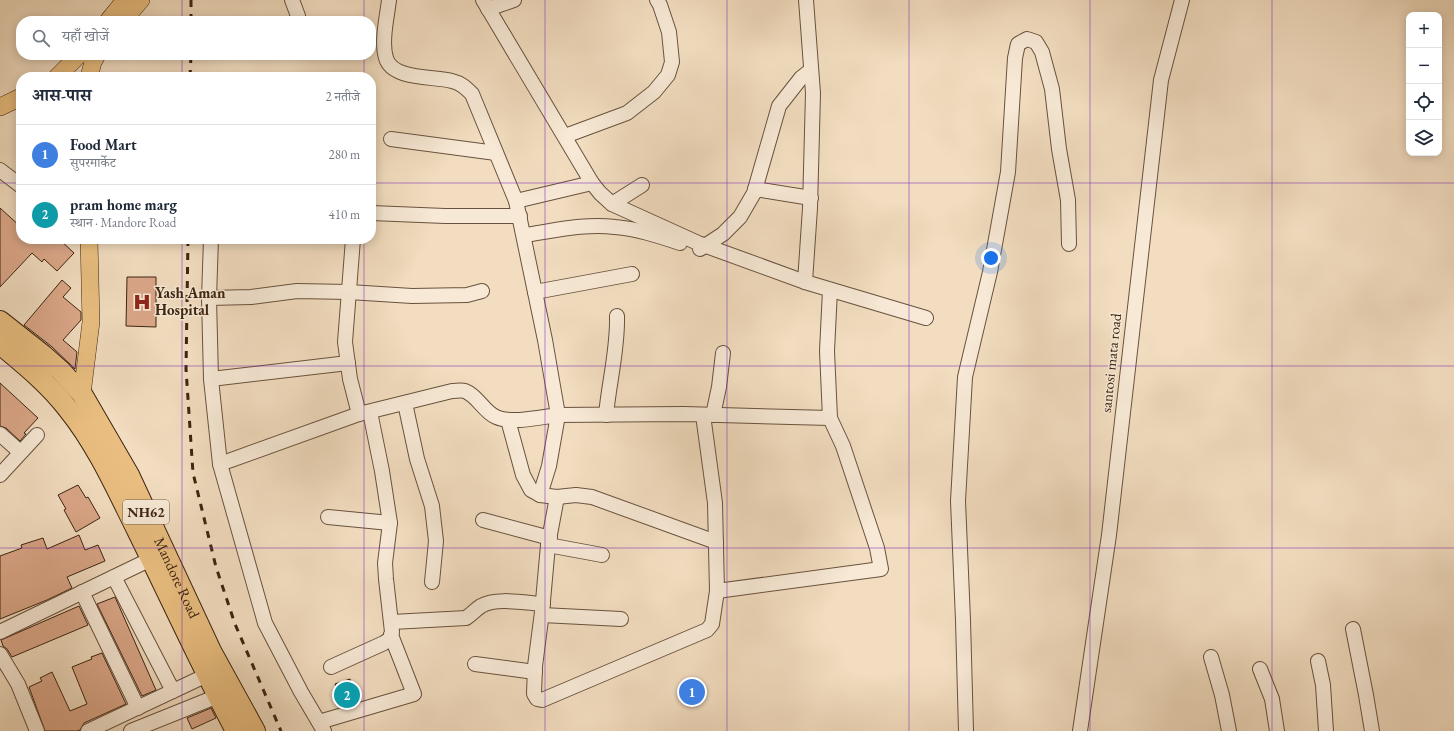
<!DOCTYPE html>
<html lang="hi">
<head>
<meta charset="utf-8">
<style>
  :root { --surface:#fff; --page:#f2f2f3; --text:#1f2937; --muted:#747a83; --line:#e0e1e3; --accent:#8f2418 }
  body { margin:0; font-family:"EB Garamond","Noto Serif Devanagari",serif; background:var(--page); color:var(--text) }
  .controls { position:absolute; right:12px; top:12px; display:grid; overflow:hidden; border-radius:8px; box-shadow:0 2px 10px #0003 }
  .controls button { width:36px; height:36px; display:grid; place-items:center; padding:0; border:0; border-bottom:1px solid var(--line); background:var(--surface); color:var(--text); font:20px sans-serif }
  .you { position:absolute; left:991px; top:258px; width:14px; height:14px; margin:-10px; border:3px solid #fff; border-radius:50%; background:#1a73e8; box-shadow:0 0 0 6px #1a73e833 }
  .badge { display:grid; place-items:center; width:26px; height:26px; border-radius:50%; background:var(--accent); color:#fff; font-size:13px; font-weight:700 }
  .pin { position:absolute; translate:-50% -50%; border:2px solid #fff; box-shadow:0 1px 4px #0006 }
  .list { margin:0; padding:0; list-style:none }
  h2 { display:flex; justify-content:space-between; align-items:center; height:52px; margin:0; padding:0 16px; font-size:17px }
  h2 small { font-size:13px; font-weight:400; color:var(--muted) }
  .list li { display:grid; grid-template-columns:26px 1fr auto; gap:12px; align-items:center; box-sizing:border-box; height:60px; padding:0 16px; border-top:1px solid var(--line) }
  .list b { display:block; font-size:15px; white-space:nowrap }
  .list p { margin:0; font-size:13px; white-space:nowrap; color:var(--muted) }
  .list em { font-size:13px; font-style:normal; color:var(--muted) }
  .icon { flex:none; width:22px; height:22px; fill:none; stroke:currentColor; stroke-width:2; stroke-linecap:round; stroke-linejoin:round }
  .map { position:relative; flex:none; width:1454px; height:731px; overflow:hidden }
  .search { position:absolute; background:var(--surface); box-shadow:0 2px 10px #0003; left:16px; top:16px; width:360px; height:44px; display:flex; align-items:center; gap:10px; box-sizing:border-box; padding:0 14px; border-radius:16px; color:var(--muted); font-size:15px }
  .panel { position:absolute; background:var(--surface); box-shadow:0 2px 10px #0003; left:16px; top:72px; width:360px; height:172px; border-radius:16px }
  .map>svg:first-child { display:block }
  .building { fill:#dba789; stroke:#3b2411 }
  .lines { fill:none; stroke-linecap:round; stroke-linejoin:round }
  .minor-casing { stroke:#69523d; stroke-width:16 }
  .major-casing { stroke:#3b2411; stroke-width:18 }
  .highway-casing { stroke:#3b2411; stroke-width:22 }
  .minor { stroke:#f7e9d6; stroke-width:14 }
  .major { stroke:#e9be80; stroke-width:17 }
  .highway { stroke:#e9be80; stroke-width:20 }
  .rail { stroke:#3b2411; stroke-width:3; stroke-dasharray:7 7; stroke-linecap:butt }
  .grid { fill:none; stroke:#7b2cbf; stroke-width:1; stroke-opacity:0.55 }
  .labels { text-anchor:middle; stroke-width:3; stroke-linejoin:round; paint-order:stroke }
  .shield { fill:#f7e9d6; stroke:#735f4c; stroke-width:1 }
  .shield-label { font-size:14px; font-weight:bold; fill:#3b2411 }
  .poi-label { font-size:15px; font-weight:bold; fill:#3b2411; stroke:#f7e9d6; text-anchor:start }
  .street-label { font-size:15px; fill:#3b2411; stroke:#f7e9d6 }
</style>
</head>
<body>
<div class="map">
<svg width="1454" height="731" viewBox="0 0 1454 731">
  <rect width="100%" height="100%" fill="#f2ddc0"/>
  <filter id="stains"><feTurbulence type="fractalNoise" baseFrequency=".005" numOctaves="4"/><feColorMatrix values="0 0 0 0 .2 0 0 0 0 .09 0 0 0 0 .02 0 0 0 .5 -.17"/></filter>
  <radialGradient id="worn" r=".72"><stop offset=".6" stop-color="#630" stop-opacity="0"/><stop offset="1" stop-color="#630" stop-opacity=".3"/></radialGradient>
  <!-- building -->
  <g class="building">
    <polygon points="0,208 21,227 21,239 59,239 74,253 57,271 44,259 42,262 32,253 0,287"/>
    <polygon points="127,277 156,277 156,327 126,326"/>
    <polygon points="62,280 71,288 63,297 81,312 81,320 63,340 77,352 75,369 51,346 24,325"/>
    <polygon points="0,383 38,418 24,433 26,434 20,441 6,428 0,426"/>
    <polygon points="78,485 86,498 88,497 100,518 76,532 64,510 66,509 58,495"/>
    <polygon points="79,535 85,550 98,545 105,561 67,577 72,588 47,600 0,619 0,556 22,548 21,545 43,538 47,549"/>
    <polygon points="115,597 156,690 142,696 97,604"/>
    <polygon points="79,606 88,625 12,657 7,649 3,646 1,640"/>
    <polygon points="102,653 126,704 84,723 80,730 77,731 45,731 29,687 42,681 40,678 52,672 70,711 87,704 72,667 92,659 91,657"/>
    <polygon points="350,679 358,702 344,706 335,684"/>
    <polygon points="211,708 216,718 192,729 187,718"/>
  </g>
  <g class="lines">
    <!-- minor casing -->
    <g class="minor-casing">
      <g id="minor">
        <polyline points="292,0 298,16"/>
        <path d="M389,0c-2,17 -8,42 -3,58 6,22 48,18 66,23 9,2 14,7 20,13l44,107 29,139 13,75 126,-1 146,4 -3,-67 3,-61"/>
        <polyline points="483,0 592,183 600,193 612,204 698,243 805,282 926,318"/>
        <polyline points="488,9 514,0"/>
        <polyline points="565,136 627,113 654,92 668,75 672,62 669,32 660,5 657,0"/>
        <polyline points="391,139 496,153"/>
        <polyline points="0,170 21,186"/>
        <polyline points="755,189 811,198"/>
        <polyline points="516,201 592,183"/>
        <polyline points="612,204 642,185"/>
        <polyline points="371,213 445,216 520,216"/>
        <path d="M524,235c29,-4 61,-12 91,-8 23,2 44,9 65,16"/>
        <polyline points="211,239 209,298 211,379 220,464"/>
        <polyline points="353,239 345,342 350,379 359,414"/>
        <polyline points="700,249 723,234 740,217 754,193 779,106 801,78 811,70"/>
        <polyline points="805,282 810,208 813,93 806,0"/>
        <polyline points="535,292 632,274"/>
        <polyline points="209,298 251,297 297,291 349,292 412,296 467,295 482,291"/>
        <polyline points="211,379 348,363"/>
        <polyline points="405,403 417,459 432,506 436,541 432,582"/>
        <path d="M606,415c3,-33 12,-66 11,-99"/>
        <polyline points="703,415 715,503 717,591 881,569 877,548 843,446 830,418"/>
        <polyline points="713,415 719,387 723,353"/>
        <polyline points="508,420 523,475 531,490 540,495 557,497 576,495 592,497 716,542"/>
        <polyline points="0,434 20,452"/>
        <polyline points="0,475 37,435"/>
        <polyline points="557,497 548,545 542,612 535,666 534,694 537,699 542,700 707,630 712,624 717,591"/>
        <polyline points="328,517 390,523"/>
        <polyline points="483,520 550,538"/>
        <polyline points="548,545 602,555"/>
        <polyline points="114,577 173,691"/>
        <polyline points="82,592 138,708"/>
        <polyline points="542,615 621,619"/>
        <path d="M392,622l74,-4c6,-4 9,-8 15,-12 15,-9 45,-3 62,-2"/>
        <polyline points="1353,629 1366,695 1372,731"/>
        <polyline points="0,632 151,559"/>
        <polyline points="0,654 18,684 37,731"/>
        <polyline points="1211,657 1222,695 1229,731"/>
        <polyline points="1318,661 1323,685 1326,731"/>
        <polyline points="475,664 535,672"/>
        <polyline points="331,667 384,643 390,639 392,632 386,579 385,563 390,523 382,471 370,412"/>
        <polyline points="1260,669 1272,699 1277,731"/>
        <polyline points="319,722 414,694 391,635"/>
        <polyline points="88,731 207,675"/>
        <polyline points="131,731 218,696"/>
        <path d="M324,731l-23,-39 -36,-69 -45,-159 139,-50 93,-23c4,0 9,-1 13,0 13,5 18,20 31,26 16,7 45,0 62,-2l-9,51 -9,29"/>
        <polyline points="966,731 963,620 958,501 965,377 990,272 1008,172 1015,58 1018,44 1027,39 1036,42 1042,52 1052,89 1059,149 1068,200 1069,244"/>
        <polyline points="1080,731 1109,535 1161,80 1182,0"/>
      </g>
    </g>
    <!-- major casing -->
    <g class="major-casing">
      <g id="major">
        <polyline points="108,21 125,0"/>
        <polyline points="123,21 141,0"/>
        <polyline points="57,77 79,55"/>
        <polyline points="89,77 93,62 97,55"/>
        <polyline points="0,107 21,97"/>
        <polyline points="82,394 91,322 89,239"/>
      </g>
    </g>
    <!-- highway casing -->
    <g class="highway-casing">
      <g id="highway">
        <path id="s1" d="M0,321l43,34 18,16 21,23 47,81 82,176 44,80"/>
        <path d="M0,344c24,20 49,40 68,65 29,36 48,79 69,121 33,67 64,135 99,201"/>
      </g>
    </g>
    <!-- minor -->
    <use href="#minor" class="minor"/>
    <!-- major -->
    <use href="#major" class="major"/>
    <!-- highway -->
    <use href="#highway" class="highway"/>
    <!-- rail -->
    <g class="rail">
      <polyline points="191,21 191,0"/>
      <polyline points="190,77 191,55"/>
      <polyline points="188,239 186,369 193,473 216,567 235,624 281,731"/>
    </g>
  </g>
  <!-- grid -->
  <path class="grid" d="M182,0v21M364,0v21M545,0v731M727,0v731M909,0v731M1090,0v731M1272,0v731M182,55v22M364,55v22M0,183h21M371,183h1083M182,239v492M364,239v492M0,366h1454M0,548h1454"/>
  <!-- icons -->
  <defs>
    <g id="hospital-bare" transform="scale(1.38)"><path d="M-5-5h3v3.5h4V-5h3V5h-3V1.5h-4V5h-3Z" fill="#8f2418" stroke="#f7e9d6" stroke-width="2.5" paint-order="stroke"/></g>
  </defs>
  <g fill-rule="evenodd">
    <use href="#hospital-bare" x="142" y="302"/>
  </g>
  <g class="labels">
    <!-- shield labels -->
    <rect class="shield" x="123" y="500" width="46" height="24" rx="3"/>
    <g class="shield-label">
      <text x="146" y="517">NH62</text>
    </g>
    <!-- poi labels -->
    <g class="poi-label">
      <text x="155" y="298">Yash Aman<tspan x="155" dy="17">Hospital</tspan></text>
    </g>
    <!-- street labels -->
    <g class="street-label">
      <text transform="translate(1111 363) rotate(-84)" y="5">santosi mata road</text>
      <text dy="5" stroke="none"><textPath href="#s1" startOffset="317">Mandore Road</textPath></text>
    </g>
  </g>
  <rect width="100%" height="100%" filter="url(#stains)"/>
  <rect width="100%" height="100%" fill="url(#worn)"/>
</svg>
<div class="controls">
<button>+</button>
<button>−</button>
<button><svg class="icon" aria-label="locate" viewBox="0 0 24 24"><circle cx="12" cy="12" r="6"/><path d="M12 2v4M12 18v4M2 12h4M18 12h4"/></svg></button>
<button><svg class="icon" aria-label="layers" viewBox="0 0 24 24"><path d="M12 4l9 5-9 5-9-5zM3 14l9 5 9-5"/></svg></button>
</div>
<div class="you"></div>
<div class="pin badge" style="left:692px;top:692px;background:#3f7fe0">1</div>
<div class="pin badge" style="left:347px;top:695px;background:#0f9aa8">2</div>
<div class="search"><svg class="icon" aria-label="search" viewBox="0 0 24 24"><circle cx="10" cy="10" r="6"/><path d="M15 15l6 6"/></svg>यहाँ खोजें</div>
<section class="panel">
<h2>आस-पास<small>2 नतीजे</small></h2>
<ul class="list">
<li><span class="badge" style="background:#3f7fe0">1</span><div><b>Food Mart</b><p>सुपरमार्केट</p></div><em>280 m</em></li>
<li><span class="badge" style="background:#0f9aa8">2</span><div><b>pram home marg</b><p>स्थान · Mandore Road</p></div><em>410 m</em></li>
</ul>
</section>
</div>
</body>
</html>
